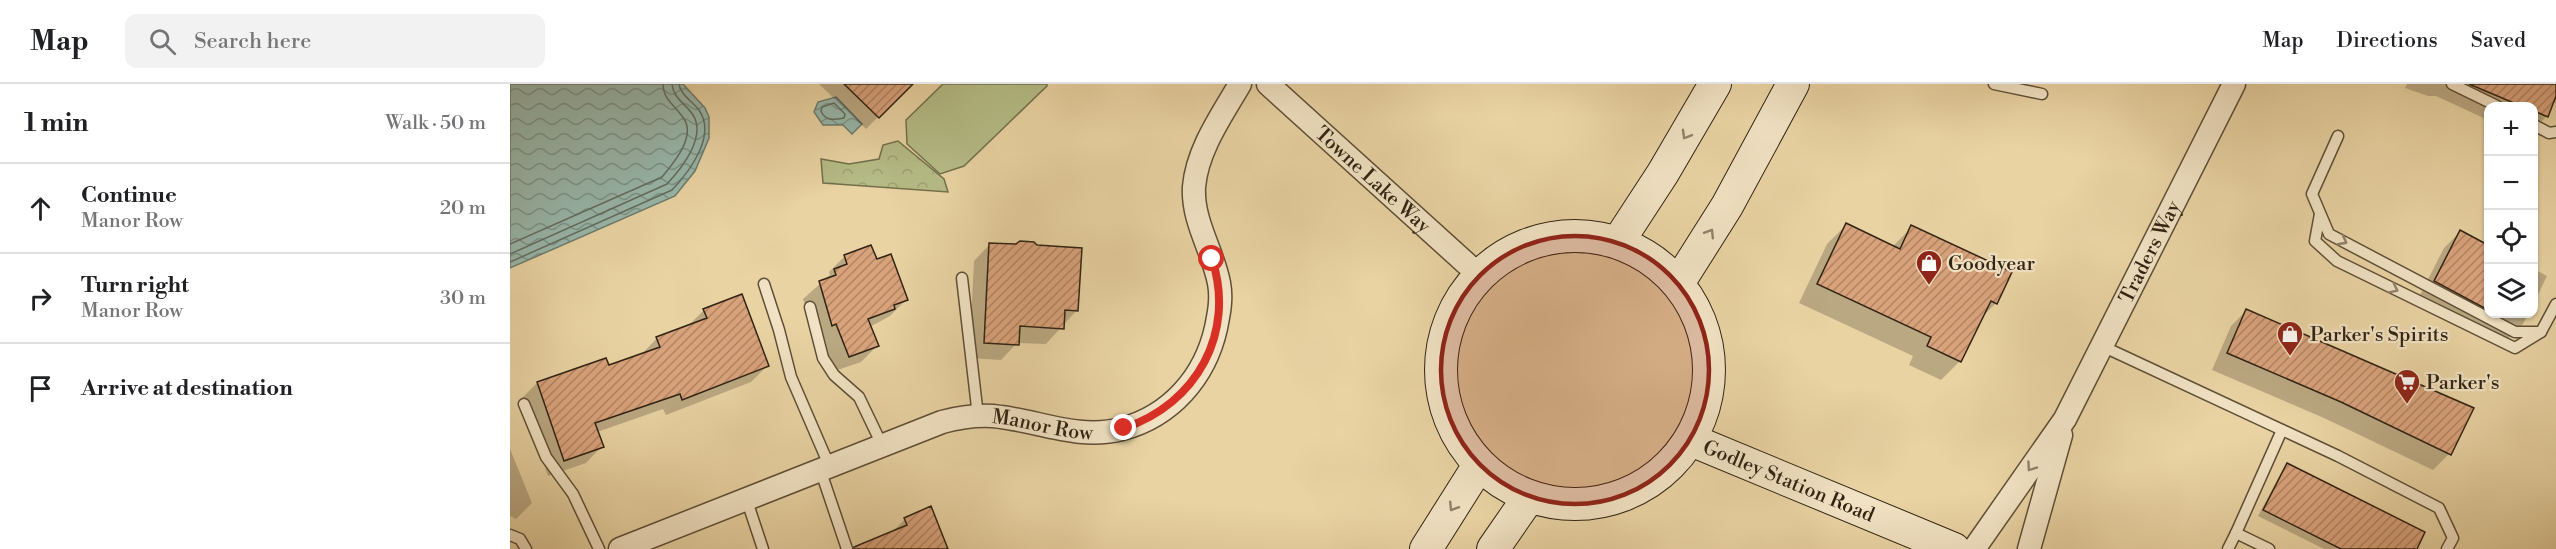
<!DOCTYPE html>
<html lang="en">
<head>
<meta charset="utf-8">
<style>
  :root { --surface:#fff; --page:#f2f2f2; --text:#202124; --muted:#757577; --line:#e0e0e0 }
  body { margin:0; font-family:"Libre Bodoni",serif; background:var(--page); color:var(--text) }
  .controls { position:absolute; right:18px; top:18px; display:grid; overflow:hidden; border-radius:12px; box-shadow:0 2px 4px #0004 }
  .controls button { width:54px; height:54px; display:grid; place-items:center; padding:0; border:0; border-bottom:2px solid var(--line); background:var(--surface); color:var(--text); font:30px sans-serif }
  .stop { position:absolute; width:18px; height:18px; margin:-14px; border:4px solid #d93025; border-radius:50%; background:#fff }
  .stop.end { background:#d93025; border-color:#fff; box-shadow:0 2px 6px #0008 }
  .list { margin:0; padding:0; list-style:none }
  h2 { display:flex; justify-content:space-between; align-items:center; height:78px; margin:0; padding:0 24px; font-size:26px }
  h2 small { font-size:20px; font-weight:400; color:var(--muted) }
  .list li { display:grid; grid-template-columns:39px 1fr auto; gap:18px; align-items:center; box-sizing:border-box; height:90px; padding:0 24px; border-top:2px solid var(--line) }
  .list b { display:block; font-size:22px; white-space:nowrap }
  .list p { margin:0; font-size:20px; white-space:nowrap; color:var(--muted) }
  .list em { font-size:20px; font-style:normal; color:var(--muted) }
  .icon { flex:none; width:33px; height:33px; fill:none; stroke:currentColor; stroke-width:2; stroke-linecap:round; stroke-linejoin:round }
  .map { position:relative; flex:none; width:2046px; height:465px; overflow:hidden }
  header { display:flex; align-items:center; gap:36px; box-sizing:border-box; height:84px; padding:0 30px; background:var(--surface); border-bottom:2px solid var(--line) }
  header strong { font-size:28px }
  nav { display:flex; gap:33px; margin-inline-start:auto; font-size:21px }
  .search { width:420px; height:54px; background:var(--page); display:flex; align-items:center; gap:15px; box-sizing:border-box; padding:0 21px; border-radius:12px; color:var(--muted); font-size:22px }
  main { display:flex }
  aside { flex:1; background:var(--surface) }
  .map>svg:first-child { display:block }
  .grass { fill:#b5bc86; stroke:#72704c; stroke-width:1.5 }
  .forest { fill:url(#forest-crowns); stroke:#72704c; stroke-width:1.5 }
  .water { fill:url(#water-waves); stroke:#6e7c6e; stroke-width:1.5 }
  .shadow { fill:#0003 }
  .lines { fill:none; stroke-linecap:round; stroke-linejoin:round }
  .shore { stroke:#646d5f; stroke-width:1.5 }
  .building { fill:url(#building-hatch); stroke:#302313; stroke-width:1.5 }
  .lane-casing { stroke:#5e4f37; stroke-width:13 }
  .street-casing { stroke:#5e4f37; stroke-width:25 }
  .secondary-casing { stroke:#302313; stroke-width:34 }
  .lane { stroke:#f1e2c3; stroke-width:10 }
  .street { stroke:#f1e2c3; stroke-width:22 }
  .secondary { stroke:#f1e2c3; stroke-width:32 }
  .oneway { stroke:#90826b }
  .route { stroke:#d93025; stroke-width:8 }
  .marked { fill:#8f2418; fill-opacity:0.2; stroke:#8f2418; stroke-width:4.5; stroke-linejoin:round }
  .labels { text-anchor:middle; stroke-width:4.5; stroke-linejoin:round; paint-order:stroke }
  .street-label { font-size:20px; fill:#302313; stroke:#f1e2c3 }
  .poi-label { font-size:20px; fill:#302313; stroke:#f1e2c3; text-anchor:start }
</style>
</head>
<body>
<header>
<strong>Map</strong>
<div class="search"><svg class="icon" aria-label="search" viewBox="0 0 24 24"><circle cx="10" cy="10" r="6"/><path d="M15 15l6 6"/></svg>Search here</div>
<nav><a>Map</a><a>Directions</a><a>Saved</a></nav>
</header>
<main>
<aside>
<h2>1 min<small>Walk · 50 m</small></h2>
<ul class="list">
<li><svg class="icon" aria-label="ahead" viewBox="0 0 24 24"><path d="M12 20V5M6 11l6-6 6 6"/></svg><div><b>Continue</b><p>Manor Row</p></div><em>20 m</em></li>
<li><svg class="icon" aria-label="right" viewBox="0 0 24 24"><path d="M7 20v-9h11M14 6l5 5-5 5"/></svg><div><b>Turn right</b><p>Manor Row</p></div><em>30 m</em></li>
<li><svg class="icon" aria-label="arrive" viewBox="0 0 24 24"><path d="M6 21V4h12l-3 4 3 4H6"/></svg><div><b>Arrive at destination</b></div></li>
</ul>
</aside>
<div class="map">
<svg width="2046" height="465" viewBox="0 0 2046 465">
  <defs>
    <pattern id="forest-crowns" width="20" height="18" patternUnits="userSpaceOnUse" patternTransform="scale(1.5)"><rect width="20" height="18" fill="#b5bc86"/><path d="M2 6a3 3 0 1 1 6 0M12 15a3 3 0 1 1 6 0" fill="none" stroke="#9ca173"/></pattern>
    <pattern id="water-waves" width="16" height="10" patternUnits="userSpaceOnUse" patternTransform="scale(1.5)"><rect width="16" height="10" fill="#98b7ab"/><path d="M0 5q4-4 8 0t8 0" fill="none" stroke="#7c948a"/></pattern>
    <pattern id="building-hatch" width="6" height="6" patternUnits="userSpaceOnUse" patternTransform="scale(1.5)"><rect width="6" height="6" fill="#d8a27b"/><path d="M-1 1l2-2M0 6l6-6M5 7l2-2" fill="none" stroke="#b08464"/></pattern>
  </defs>
  <rect width="100%" height="100%" fill="#e9d3a3"/>
  <filter id="stains"><feTurbulence type="fractalNoise" baseFrequency=".00333" numOctaves="4"/><feColorMatrix values="0 0 0 0 .2 0 0 0 0 .09 0 0 0 0 .02 0 0 0 .5 -.17"/></filter>
  <radialGradient id="worn" r=".72"><stop offset=".6" stop-color="#630" stop-opacity="0"/><stop offset="1" stop-color="#630" stop-opacity=".3"/></radialGradient>
  <!-- grass -->
  <polygon class="grass" points="433,0 537,0 537,2 454,82 430,90 397,60 396,36"/>
  <!-- forest -->
  <polygon class="forest" points="388,57 434,95 438,108 313,99 311,75 339,80 369,75 373,61"/>
  <!-- water -->
  <g class="water">
    <polygon points="0,0 173,0 195,24 199,33 199,54 185,87 165,112 0,184"/>
    <polygon points="326,13 352,40 342,50 333,41 313,41 304,28 308,18"/>
  </g>
  <!-- shadow -->
  <g class="shadow">
    <polygon points="309,0 397,0 399,2 356,45"/>
    <polygon points="1897,0 2046,0 2046,19 2042,17 2037,32 2024,45 2024,22 1978,22 1978,36 1926,12 1918,12 1895,4"/>
    <polygon points="1336,141 1382,163 1402,143 1486,219 1472,233 1450,277 1431,296 1399,281 1403,272 1289,219 1317,160"/>
    <polygon points="1950,148 1978,163 1978,230 2018,230 2013,240 1997,256 1909,213 1934,164"/>
    <polygon points="480,160 567,226 536,260 507,259 491,276 459,274 464,177"/>
    <polygon points="335,172 366,177 396,216 380,232 360,243 367,262 351,278 322,288 306,257 293,215 320,191 319,188"/>
    <polygon points="2024,185 2037,192 2024,219"/>
    <polygon points="194,226 257,282 241,298 156,331 153,325 87,348 92,362 76,379 38,392 11,315 27,299 95,275 98,283 131,271 147,254 177,243"/>
    <polygon points="1737,226 1962,325 1939,370 1923,386 1814,334 1702,286 1721,242"/>
    <polygon points="0,365 22,419 6,435 0,432"/>
    <polygon points="1778,381 1905,465 1814,465 1748,432 1772,387"/>
    <polygon points="395,435 436,465 355,465 380,450"/>
  </g>
  <g class="lines">
    <!-- shore -->
    <g class="shore">
      <path d="M324,19l11,11 -1,4c-10,2 -19,3 -23,-7l1,-4z"/>
      <path d="M0,160l152,-67c11,-13 34,-40 22,-58 -8,-13 -21,-19 -21,-35"/>
      <path d="M0,170l157,-70c14,-15 40,-47 26,-69 -7,-11 -20,-17 -21,-31"/>
      <path d="M0,178l162,-72c17,-18 45,-54 27,-80 -6,-8 -19,-16 -20,-26"/>
    </g>
  </g>
  <!-- building -->
  <g class="building">
    <polygon points="334,0 403,0 369,34"/>
    <polygon points="1959,0 2046,0 2046,12 2038,33 2024,27 2024,22 2011,22"/>
    <polygon points="1336,139 1390,165 1401,141 1502,188 1487,220 1481,217 1451,278 1417,262 1421,253 1307,200"/>
    <polygon points="1950,146 1978,161 1978,226 1924,197"/>
    <polygon points="510,157 524,158 527,161 572,164 568,227 555,226 554,245 510,242 509,261 474,259 479,159 506,160"/>
    <polygon points="361,161 367,175 381,170 398,216 384,221 385,225 358,235 369,262 339,273 326,240 322,242 309,197 326,191 324,185 337,180 334,171"/>
    <polygon points="232,210 259,282 172,316 170,310 85,339 94,363 54,377 27,298 96,274 99,281 150,263 146,253 197,234 193,225"/>
    <polygon points="1736,225 1964,324 1941,371 1831,318 1717,269"/>
    <polygon points="1777,379 1915,448 1907,465 1831,465 1753,426"/>
    <polygon points="421,422 438,465 344,465 344,463 397,441 394,434"/>
  </g>
  <g class="lines">
    <!-- lane casing -->
    <g class="lane-casing">
      <g id="lane">
        <polyline points="1484,0 1532,10"/>
        <polyline points="1942,0 1987,22"/>
        <polyline points="2024,41 2039,49 2046,48"/>
        <polyline points="1828,52 1802,110 1819,150 2005,248 2031,248 2046,220"/>
        <polyline points="1810,130 1805,157 1827,177 2005,264 2031,248"/>
        <polyline points="452,194 468,332"/>
        <polyline points="254,200 269,246 281,293 319,381"/>
        <polyline points="300,223 313,274 324,291 349,313 372,361"/>
        <polyline points="1592,262 1828,372 1929,424 1943,454 1937,465"/>
        <polyline points="14,320 36,373 63,410 89,465"/>
        <polyline points="310,385 337,465"/>
        <polyline points="236,414 253,465"/>
        <polyline points="0,451 10,455 16,465"/>
        <polyline points="1718,465 1726,449"/>
        <polyline points="1759,465 1726,449 1772,346"/>
      </g>
    </g>
    <!-- street casing -->
    <g class="street-casing">
      <g id="street">
        <path id="s1" d="M758,0l211,191"/>
        <path id="s2" d="M110,465l322,-127c19,-5 39,-8 59,-5 40,5 79,23 121,12 49,-13 83,-52 94,-101 3,-15 6,-29 3,-45 -6,-32 -27,-62 -25,-96 3,-37 28,-72 46,-103"/>
        <path id="s3" d="M1464,465l91,-130 169,-335"/>
        <polyline points="1519,465 1551,351"/>
      </g>
    </g>
    <!-- secondary casing -->
    <g class="secondary-casing">
      <g id="secondary">
        <circle cx="1065" cy="286" r="134"/>
        <polyline points="1108,158 1153,89 1205,0"/>
        <polyline points="1169,198 1217,122 1283,0"/>
        <path id="s4" d="M1181,356l263,109"/>
        <polyline points="916,465 969,381"/>
        <polyline points="983,465 1019,413"/>
      </g>
    </g>
    <!-- lane -->
    <use href="#lane" class="lane"/>
    <!-- street -->
    <use href="#street" class="street"/>
    <!-- secondary -->
    <use href="#secondary" class="secondary"/>
  </g>
  <!-- one-way arrows -->
  <defs><path id="oneway-chevron" d="M-2-3.5L2.5 0L-2 3.5" fill="none" stroke-width="1.6" stroke-linecap="round" stroke-linejoin="round" transform="scale(1.5)"/></defs>
  <g class="oneway">
    <use href="#oneway-chevron" transform="translate(1176 51) rotate(120)"/>
    <use href="#oneway-chevron" transform="translate(1200 149) rotate(-58)"/>
    <use href="#oneway-chevron" transform="translate(1833 157) rotate(28)"/>
    <use href="#oneway-chevron" transform="translate(1884 205) rotate(26)"/>
    <use href="#oneway-chevron" transform="translate(1521 383) rotate(125)"/>
    <use href="#oneway-chevron" transform="translate(943 423) rotate(122)"/>
  </g>
  <g class="lines">
    <!-- route -->
    <path class="route" d="M614,344c73,-24 112,-96 88,-169"/>
  </g>
  <!-- marked area -->
  <path class="marked" d="M931 286a134 134 0 1 1 268 0a134 134 0 1 1-268 0Z"/>
  <!-- icons -->
  <defs>
    <g id="shop-pin" transform="scale(1.35)"><path d="M0 17L-7.5 6A9.5 9.5 0 1 1 7.5 6Z" fill="#8f2418" stroke="#f1e2c3"/><path d="M-5-2.5h2.3a2.7 3.5 0 0 1 5.4 0H5L5.5 6h-11ZM-1.5-2.5h3a1.5 2.3 0 0 0-3 0Z" fill="#fff"/></g>
    <g id="supermarket-pin" transform="scale(1.35)"><path d="M0 17L-7.5 6A9.5 9.5 0 1 1 7.5 6Z" fill="#8f2418" stroke="#f1e2c3"/><path d="M-6-5.5h2.5l.6 2H6L4.5 2H-2.5L-4.4-4H-6ZM-1.5 3.2a1.3 1.3 0 1 0 .1 0ZM3 3.2a1.3 1.3 0 1 0 .1 0Z" fill="#fff"/></g>
  </defs>
  <g fill-rule="evenodd">
    <use href="#shop-pin" x="1419" y="179"/>
    <use href="#shop-pin" x="1780" y="250"/>
    <use href="#supermarket-pin" x="1897" y="298"/>
  </g>
  <g class="labels">
    <!-- street labels -->
    <g class="street-label">
      <text dy="7" stroke="none"><textPath href="#s1" startOffset="142">Towne Lake Way</textPath></text>
      <text dy="7" stroke="none"><textPath href="#s3" startOffset="346">Traders Way</textPath></text>
      <text dy="7" stroke="none"><textPath href="#s2" startOffset="448">Manor Row</textPath></text>
      <text dy="7" stroke="none"><textPath href="#s4" startOffset="106">Godley Station Road</textPath></text>
    </g>
    <!-- poi labels -->
    <g class="poi-label">
      <text x="1438" y="186">Goodyear</text>
      <text x="1800" y="257">Parker's Spirits</text>
      <text x="1916" y="305">Parker's</text>
    </g>
  </g>
  <rect width="100%" height="100%" filter="url(#stains)"/>
  <rect width="100%" height="100%" fill="url(#worn)"/>
</svg>
<div class="controls">
<button>+</button>
<button>−</button>
<button><svg class="icon" aria-label="locate" viewBox="0 0 24 24"><circle cx="12" cy="12" r="6"/><path d="M12 2v4M12 18v4M2 12h4M18 12h4"/></svg></button>
<button><svg class="icon" aria-label="layers" viewBox="0 0 24 24"><path d="M12 4l9 5-9 5-9-5zM3 14l9 5 9-5"/></svg></button>
</div>
<div class="stop" style="left:702px;top:175px"></div>
<div class="stop end" style="left:614px;top:344px"></div>
</div>
</main>
</body>
</html>
